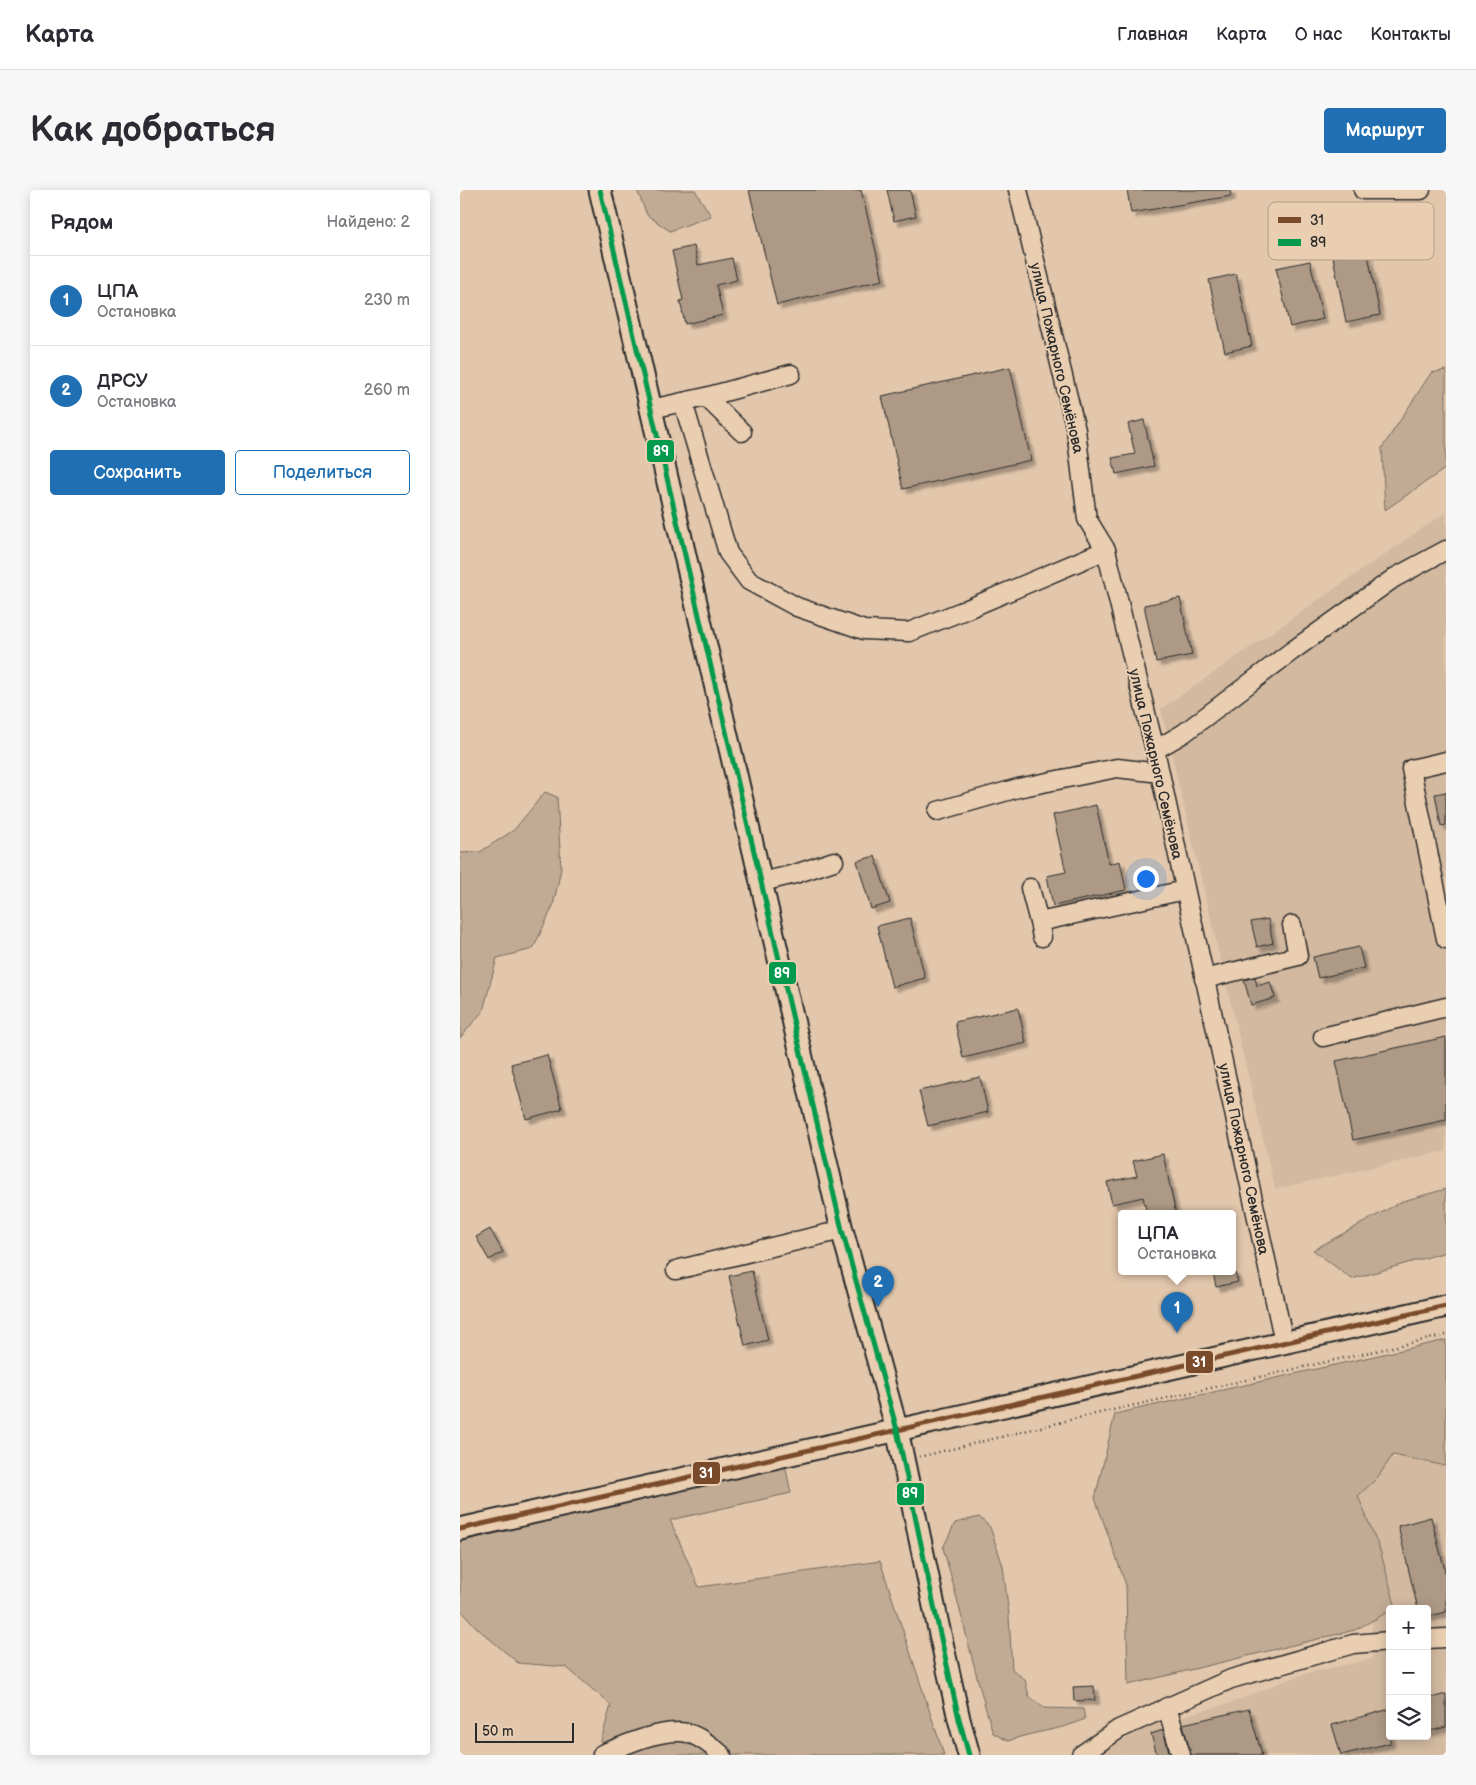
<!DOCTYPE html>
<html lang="ru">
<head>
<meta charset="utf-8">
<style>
  :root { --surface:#fff; --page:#f7f7f7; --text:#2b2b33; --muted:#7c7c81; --line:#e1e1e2; --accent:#1f6fb2 }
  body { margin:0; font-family:"Balsamiq Sans",sans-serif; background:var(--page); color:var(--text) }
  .controls { position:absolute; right:15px; bottom:15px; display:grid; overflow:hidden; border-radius:5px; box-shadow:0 2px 12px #0003 }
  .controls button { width:45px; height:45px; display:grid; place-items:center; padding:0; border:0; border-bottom:1px solid var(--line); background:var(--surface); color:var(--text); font:25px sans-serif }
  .scale { position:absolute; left:15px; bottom:12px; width:99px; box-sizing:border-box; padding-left:5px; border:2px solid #2b2b2b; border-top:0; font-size:14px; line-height:18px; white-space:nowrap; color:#2b2b2b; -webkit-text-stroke:4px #eaceb1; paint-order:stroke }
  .you { position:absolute; left:685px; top:688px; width:18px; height:18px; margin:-12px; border:4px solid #fff; border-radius:50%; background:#1a73e8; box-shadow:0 0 0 8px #1a73e833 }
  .badge { display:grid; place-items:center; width:32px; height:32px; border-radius:50%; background:var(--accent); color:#fff; font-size:16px; font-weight:700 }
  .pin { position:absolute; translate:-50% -41px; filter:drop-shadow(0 1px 2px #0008) }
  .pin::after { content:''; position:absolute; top:26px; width:18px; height:15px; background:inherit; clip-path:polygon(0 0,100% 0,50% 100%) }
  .popup { position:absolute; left:658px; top:1020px; width:118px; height:65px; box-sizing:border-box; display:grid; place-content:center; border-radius:5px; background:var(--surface); filter:drop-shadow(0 1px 4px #0005); font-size:16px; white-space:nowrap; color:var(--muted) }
  .popup b { font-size:19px; color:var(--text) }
  .popup::after { content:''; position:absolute; left:50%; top:100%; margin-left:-10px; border:10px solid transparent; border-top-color:var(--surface) }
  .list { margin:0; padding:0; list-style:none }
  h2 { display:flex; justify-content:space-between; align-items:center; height:65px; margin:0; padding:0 20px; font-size:21px }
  h2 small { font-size:16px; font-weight:400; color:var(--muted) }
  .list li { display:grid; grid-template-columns:32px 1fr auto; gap:15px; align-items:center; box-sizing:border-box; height:90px; padding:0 20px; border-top:1px solid var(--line) }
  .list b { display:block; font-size:19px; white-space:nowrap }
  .list p { margin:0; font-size:16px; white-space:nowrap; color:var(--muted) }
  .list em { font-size:16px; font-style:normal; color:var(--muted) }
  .actions { display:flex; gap:10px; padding:15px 20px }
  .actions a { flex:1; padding:11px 0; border:1px solid var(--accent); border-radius:5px; text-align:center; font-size:18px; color:var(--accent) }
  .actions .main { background:var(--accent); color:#fff }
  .icon { flex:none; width:28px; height:28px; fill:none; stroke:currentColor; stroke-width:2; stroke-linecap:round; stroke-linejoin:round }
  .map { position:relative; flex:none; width:986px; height:1565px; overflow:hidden; border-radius:5px }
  header { display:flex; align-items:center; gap:30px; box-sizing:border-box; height:70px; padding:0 25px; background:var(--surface); border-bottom:1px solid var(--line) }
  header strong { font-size:24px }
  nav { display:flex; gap:28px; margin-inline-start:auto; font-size:18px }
  .intro { display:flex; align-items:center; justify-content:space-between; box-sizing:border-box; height:120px; padding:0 30px }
  h1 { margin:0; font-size:35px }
  .button { padding:12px 22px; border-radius:5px; background:var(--accent); color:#fff; font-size:18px; font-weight:700 }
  main { display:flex; gap:30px; padding:0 30px }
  aside { flex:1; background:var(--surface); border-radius:5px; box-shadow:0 2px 12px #0003 }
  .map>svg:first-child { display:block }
  .built { fill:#d2b9a0; fill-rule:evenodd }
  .green { fill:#c1ab94; stroke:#766b60 }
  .building { fill:#ad9985; stroke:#2b2b2b; filter:url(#shadow) }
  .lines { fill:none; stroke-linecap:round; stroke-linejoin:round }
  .minor-casing { stroke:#2b2b2b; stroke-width:21 }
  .major-casing { stroke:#2b2b2b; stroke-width:25 }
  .path { stroke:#2b2b2b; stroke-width:2.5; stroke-dasharray:1 4; stroke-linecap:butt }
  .minor { stroke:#eaceb1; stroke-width:18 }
  .major { stroke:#eaceb1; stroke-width:21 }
  .bus-1-casing { stroke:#eaceb1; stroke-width:9 }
  .bus-2-casing { stroke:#eaceb1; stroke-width:9 }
  .bus-1 { stroke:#7a4b2a; stroke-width:5 }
  .bus-2 { stroke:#049a4d; stroke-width:5 }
  .labels { text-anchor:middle; stroke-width:4; stroke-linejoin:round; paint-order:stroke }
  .street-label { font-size:15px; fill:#2b2b2b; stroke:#eaceb1 }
  .key { fill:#eaceb1; stroke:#b19d89; stroke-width:1 }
  .key-label { font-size:14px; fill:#2b2b2b }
  .line-badge { stroke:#eaceb1; stroke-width:2 }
  .badge-label { font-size:14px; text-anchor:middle; font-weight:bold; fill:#fff }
</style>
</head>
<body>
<header>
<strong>Карта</strong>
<nav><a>Главная</a><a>Карта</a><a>О нас</a><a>Контакты</a></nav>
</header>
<div class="intro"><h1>Как добраться</h1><a class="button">Маршрут</a></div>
<main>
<aside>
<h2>Рядом<small>Найдено: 2</small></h2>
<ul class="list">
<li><span class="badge">1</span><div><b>ЦПА</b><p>Остановка</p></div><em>230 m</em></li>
<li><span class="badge">2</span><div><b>ДРСУ</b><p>Остановка</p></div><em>260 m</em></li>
</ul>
<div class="actions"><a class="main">Сохранить</a><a>Поделиться</a></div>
</aside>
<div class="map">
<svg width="986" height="1565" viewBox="0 0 986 1565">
  <defs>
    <filter id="shadow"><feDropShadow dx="4.5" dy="4.5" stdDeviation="1" flood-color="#0004"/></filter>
  </defs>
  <rect width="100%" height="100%" fill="#e2c7ac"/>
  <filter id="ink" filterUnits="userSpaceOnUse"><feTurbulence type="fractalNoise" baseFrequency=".02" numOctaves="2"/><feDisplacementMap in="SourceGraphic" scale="10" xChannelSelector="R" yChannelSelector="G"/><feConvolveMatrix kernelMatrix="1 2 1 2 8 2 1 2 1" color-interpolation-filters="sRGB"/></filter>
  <g filter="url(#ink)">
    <!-- built -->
    <g class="built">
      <polygon points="986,322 986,961 815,999 701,519"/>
      <path d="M986,1258v307h-353l62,-31 73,-20 75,-30 69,-15v-98l-26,-51 14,-45zM930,1419h37v127h-37z"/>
    </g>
    <!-- green -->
    <g class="green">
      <polygon points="177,0 235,0 251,26 210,41 187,25"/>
      <polygon points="986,180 986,278 925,320 922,258 971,183"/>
      <polygon points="85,602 97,607 101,679 93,716 73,759 37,768 23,821 0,848 0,663 20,662 54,640"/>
      <polygon points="986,999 986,1062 892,1089 853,1060 943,1011"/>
      <polygon points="986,1150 986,1276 933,1265 917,1288 898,1306 920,1360 936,1418 930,1419 930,1421 895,1440 668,1495 666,1395 635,1308 655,1224"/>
      <polygon points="324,1270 331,1303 210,1330 239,1397 420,1371 484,1565 137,1565 151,1515 106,1477 58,1473 17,1438 0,1419 0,1352"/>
      <path d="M519,1327l11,10 13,39 6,50 3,53 13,11 4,16 15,12 39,1 2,10c-25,12 -52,12 -77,22l-15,-8c-19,-61 -32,-124 -50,-185l12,-25z"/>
    </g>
    <!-- building -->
    <g class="building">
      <polygon points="289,0 401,0 423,90 317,115"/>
      <polygon points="427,0 450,0 456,26 434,31"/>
      <polygon points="667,0 770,0 771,6 671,23"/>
      <polygon points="234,56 238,75 272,68 277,90 256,95 263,125 225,134 220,111 223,110 212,61"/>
      <polygon points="907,60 920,125 886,132 873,67"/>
      <polygon points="850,71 863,129 830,137 816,78"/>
      <polygon points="776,84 792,156 765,162 749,90"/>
      <polygon points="550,177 571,270 443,299 422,206"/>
      <polygon points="684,230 694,276 656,284 652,268 675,264 668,234"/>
      <polygon points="720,408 732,465 696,472 684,415"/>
      <polygon points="986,602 986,635 981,636 975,604"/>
      <polygon points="636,615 649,674 660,671 666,700 593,716 587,686 606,682 593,625"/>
      <polygon points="415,666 430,713 411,719 397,671"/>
      <polygon points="450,728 465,788 432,797 417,736"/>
      <polygon points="808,729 813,753 797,757 791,732"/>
      <polygon points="899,757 904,778 858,788 853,767"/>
      <polygon points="795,787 797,796 810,792 815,808 791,815 784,790"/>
      <polygon points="558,818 566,853 503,868 495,832"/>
      <polygon points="986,847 986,930 893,950 876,871"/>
      <polygon points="87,865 102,919 66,929 51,874"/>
      <polygon points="520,887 528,922 468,936 459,901"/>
      <polygon points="703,964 716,1024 687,1024 683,1007 652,1014 647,992 677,986 673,971"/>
      <polygon points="30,1039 43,1062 29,1070 16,1047"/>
      <polygon points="292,1081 308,1150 285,1156 269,1086"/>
      <polygon points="753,1082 775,1082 778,1092 756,1097"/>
      <polygon points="971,1327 986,1385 986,1422 967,1427 967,1419 958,1419 938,1336"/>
      <polygon points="634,1496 635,1510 614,1511 613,1497"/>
      <polygon points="986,1504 986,1537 967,1542 967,1509"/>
      <polygon points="789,1519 802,1565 731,1565 723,1534"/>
      <polygon points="930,1519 930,1553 881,1565 872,1535"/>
      <polygon points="703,1540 710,1565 697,1565 691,1544"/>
    </g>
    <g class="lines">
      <!-- minor casing -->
      <g class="minor-casing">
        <g id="minor">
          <polyline points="558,0 616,240 627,329 646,360 695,560 824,1152"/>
          <polyline points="903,0 961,0"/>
          <polyline points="246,207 282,242"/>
          <polyline points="223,212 268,363 289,391 337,417 404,440 449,442 505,420 646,360"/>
          <polyline points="191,219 246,207 331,184"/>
          <polyline points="695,560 724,543 832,461 934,388 986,360"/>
          <polyline points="986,571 951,579 986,749"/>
          <polyline points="478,621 558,598 657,578 700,583"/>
          <polyline points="302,692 335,684 374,671"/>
          <polyline points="570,698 579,732"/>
          <polyline points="582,747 579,732 725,700"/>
          <polyline points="744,789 838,766 832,735"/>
          <polyline points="863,847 986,817"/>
          <polyline points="216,1080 382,1040"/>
          <polyline points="967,1449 986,1448"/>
          <polyline points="707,1517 721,1565"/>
          <path d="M142,1564c24,-9 50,-22 76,-22 16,-1 33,13 44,23"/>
          <polyline points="621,1565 659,1539 771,1489 893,1454 930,1451"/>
        </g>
      </g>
      <!-- major casing -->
      <g class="major-casing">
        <g id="major">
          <polyline points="140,0 382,1040 437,1240 478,1435 499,1529 509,1565"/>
          <polyline points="0,1339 986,1116"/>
        </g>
      </g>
      <!-- path -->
      <polyline class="path" points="459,1267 622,1227 986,1145"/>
      <!-- minor -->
      <use href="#minor" class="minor"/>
      <!-- major -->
      <use href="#major" class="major"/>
      <!-- bus-1 casing -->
      <g class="bus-1-casing">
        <polyline id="bus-1" points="0,1339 986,1116"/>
      </g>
      <!-- bus-2 casing -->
      <g class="bus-2-casing">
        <polyline id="bus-2" points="140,0 382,1040 437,1240 478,1435 499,1529 509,1565"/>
      </g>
      <!-- bus-1 -->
      <use href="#bus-1" class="bus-1"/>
      <!-- bus-2 -->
      <use href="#bus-2" class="bus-2"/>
    </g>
  </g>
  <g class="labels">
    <!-- street labels -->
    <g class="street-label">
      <text transform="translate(597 168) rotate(77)" y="5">улица Пожарного Семёнова</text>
      <text transform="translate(696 574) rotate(77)" y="5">улица Пожарного Семёнова</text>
      <text transform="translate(784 969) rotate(78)" y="5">улица Пожарного Семёнова</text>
    </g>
  </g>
  <!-- legend -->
  <rect x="808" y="12" width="166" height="58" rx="8" class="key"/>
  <rect x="818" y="27" width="23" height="6" fill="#7a4b2a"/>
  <rect x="818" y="49" width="23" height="7" fill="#049a4d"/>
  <g class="key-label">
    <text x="850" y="35">31</text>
    <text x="850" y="57">89</text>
  </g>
  <g class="line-badge">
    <rect x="186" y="249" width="29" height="24" rx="5" fill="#049a4d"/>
    <rect x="308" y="771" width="29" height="24" rx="5" fill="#049a4d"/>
    <rect x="725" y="1160" width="29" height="24" rx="5" fill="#7a4b2a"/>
    <rect x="232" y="1271" width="29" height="24" rx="5" fill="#7a4b2a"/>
    <rect x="436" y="1292" width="29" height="24" rx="5" fill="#049a4d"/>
  </g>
  <g class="badge-label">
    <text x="201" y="266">89</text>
    <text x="322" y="788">89</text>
    <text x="739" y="1177">31</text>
    <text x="246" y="1288">31</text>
    <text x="450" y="1308">89</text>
  </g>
</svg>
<div class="controls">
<button>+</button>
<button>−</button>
<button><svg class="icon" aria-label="layers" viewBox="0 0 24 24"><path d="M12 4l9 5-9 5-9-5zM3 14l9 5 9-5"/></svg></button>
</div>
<div class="scale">50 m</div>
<div class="you"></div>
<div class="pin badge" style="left:717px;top:1143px">1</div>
<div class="popup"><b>ЦПА</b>Остановка</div>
<div class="pin badge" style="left:418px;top:1117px">2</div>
</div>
</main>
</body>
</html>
